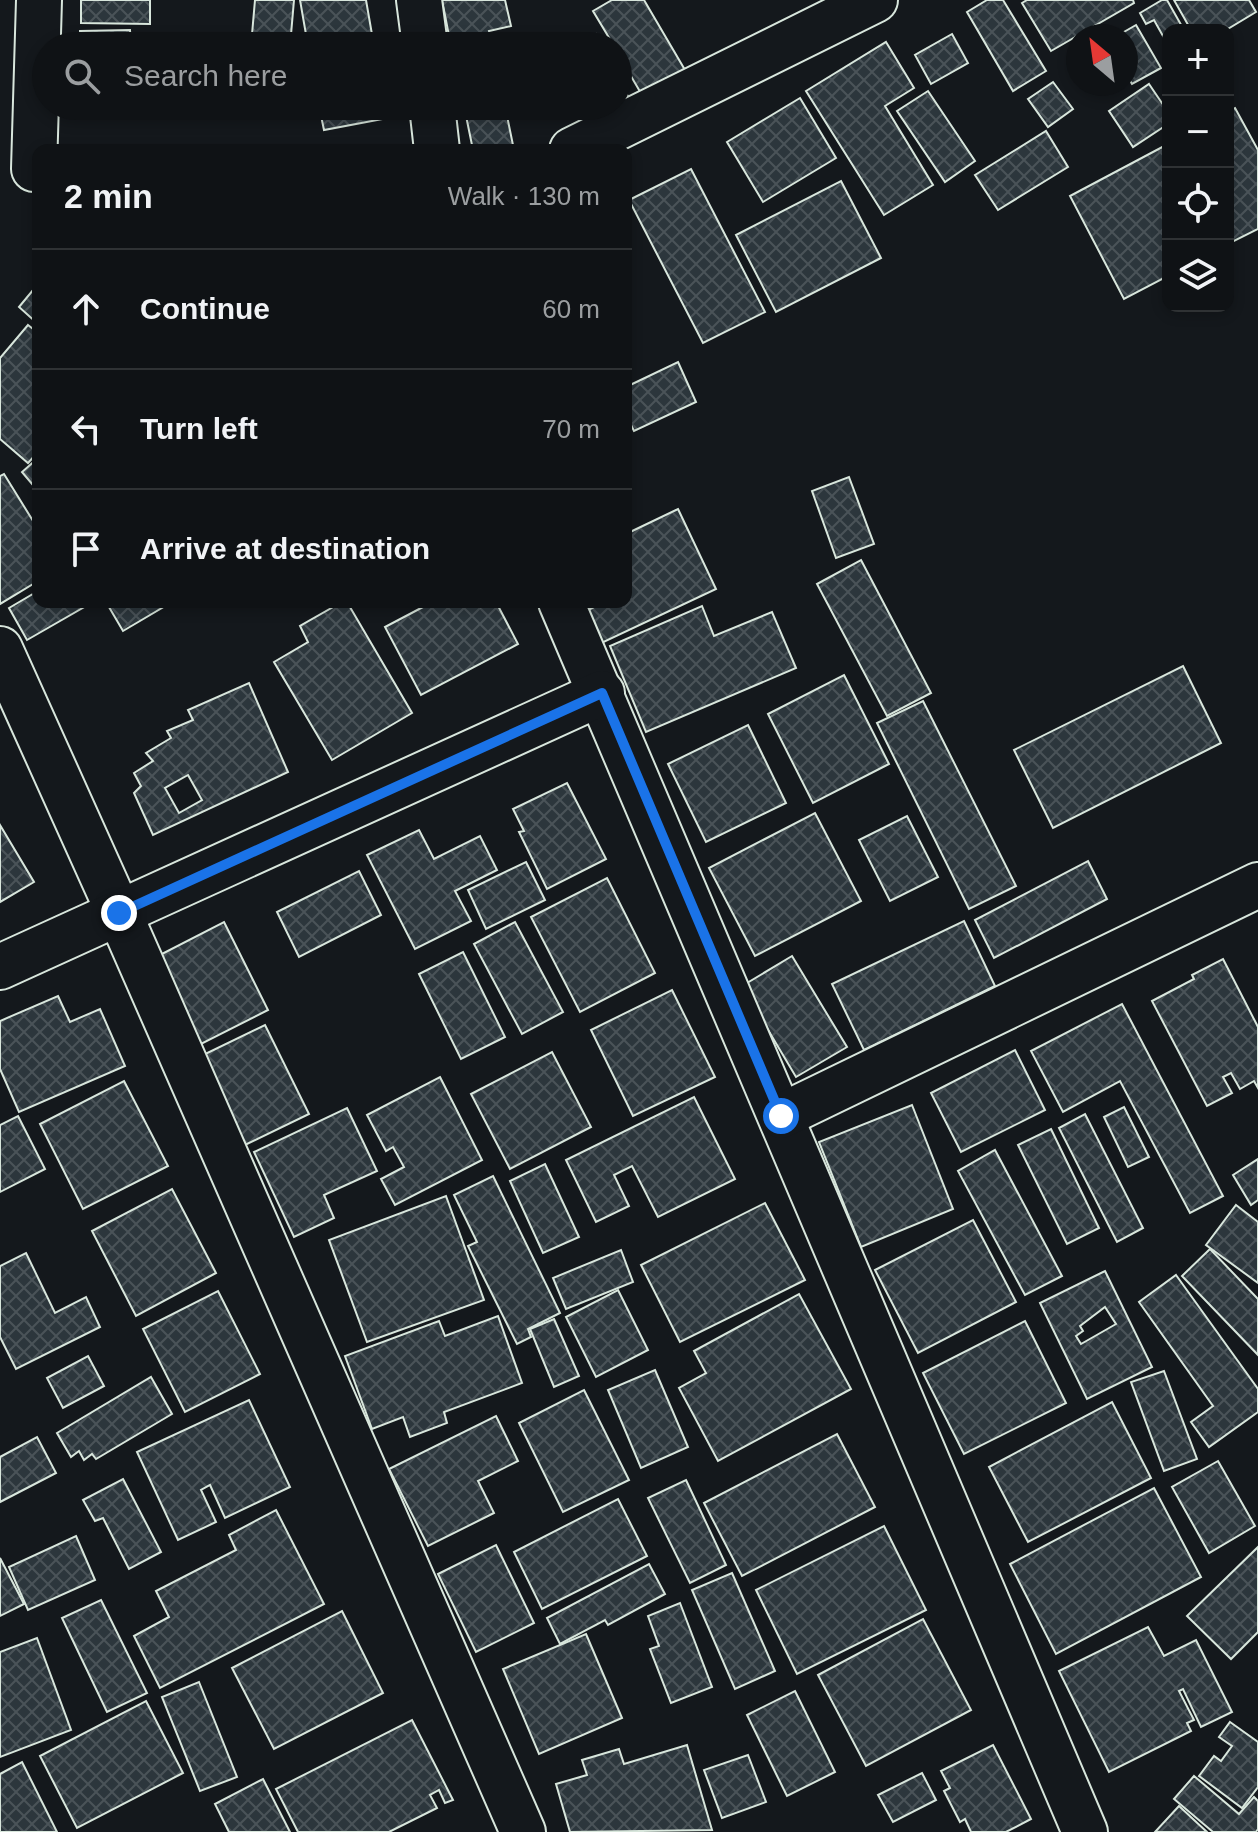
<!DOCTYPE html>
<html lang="en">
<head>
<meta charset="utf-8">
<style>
  :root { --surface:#0f1215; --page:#181b1e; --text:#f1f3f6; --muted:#9b9ea0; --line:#2f3234 }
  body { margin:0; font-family:Arial,sans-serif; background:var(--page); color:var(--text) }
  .controls { position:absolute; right:24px; top:24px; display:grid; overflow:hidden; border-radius:16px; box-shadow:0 4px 12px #0003 }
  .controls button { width:72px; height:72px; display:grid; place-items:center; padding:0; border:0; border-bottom:2px solid var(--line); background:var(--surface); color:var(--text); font:40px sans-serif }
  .compass { position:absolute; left:1066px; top:24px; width:72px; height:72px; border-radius:50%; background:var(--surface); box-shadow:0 4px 12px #0003; rotate:331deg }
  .stop { position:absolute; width:24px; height:24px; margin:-18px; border:6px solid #1a73e8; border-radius:50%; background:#fff }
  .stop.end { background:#1a73e8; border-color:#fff; box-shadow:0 2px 8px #0008 }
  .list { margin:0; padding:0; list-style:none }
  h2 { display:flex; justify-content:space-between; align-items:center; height:104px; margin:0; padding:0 32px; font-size:34px }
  h2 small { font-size:26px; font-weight:400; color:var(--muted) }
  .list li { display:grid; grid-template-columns:52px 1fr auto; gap:24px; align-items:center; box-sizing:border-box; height:120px; padding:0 32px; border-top:2px solid var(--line) }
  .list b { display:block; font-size:30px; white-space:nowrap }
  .list em { font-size:26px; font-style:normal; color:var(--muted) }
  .icon { flex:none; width:44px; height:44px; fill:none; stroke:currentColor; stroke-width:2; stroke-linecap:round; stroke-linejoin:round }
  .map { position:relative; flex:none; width:1258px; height:1832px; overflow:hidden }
  .search { position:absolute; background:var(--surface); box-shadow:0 4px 12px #0003; left:32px; top:32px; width:600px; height:88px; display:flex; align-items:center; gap:20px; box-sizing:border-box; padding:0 28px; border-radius:44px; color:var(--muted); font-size:30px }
  .panel { position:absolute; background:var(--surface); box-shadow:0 4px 12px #0003; left:32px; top:144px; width:600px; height:464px; border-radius:16px }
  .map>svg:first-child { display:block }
  .building { fill:url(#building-cross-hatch); stroke:#d8e6dc; stroke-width:2; fill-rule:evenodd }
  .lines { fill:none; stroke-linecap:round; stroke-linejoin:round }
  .minor-casing { stroke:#d8e6dc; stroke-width:48 }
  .minor { stroke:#14181c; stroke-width:44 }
  .route { stroke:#1a73e8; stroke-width:10 }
</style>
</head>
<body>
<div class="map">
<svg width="1258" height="1832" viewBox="0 0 1258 1832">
  <defs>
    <pattern id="building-cross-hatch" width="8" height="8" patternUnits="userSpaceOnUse" patternTransform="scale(2)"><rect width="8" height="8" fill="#2c363c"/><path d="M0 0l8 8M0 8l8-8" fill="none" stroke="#4a5358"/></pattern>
  </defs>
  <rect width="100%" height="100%" fill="#14181c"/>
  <!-- building -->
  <g class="building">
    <polygon points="81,0 150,0 150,24 81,23"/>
    <polygon points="255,0 294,0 290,46 251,46"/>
    <polygon points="300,0 366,0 374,46 308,46"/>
    <polygon points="442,0 505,0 511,26 489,31 493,46 451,46"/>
    <polygon points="612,0 644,0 692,82 649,107 618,54 618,46 614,46 593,11"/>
    <polygon points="987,0 1003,0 1046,71 1013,91 967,12"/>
    <polygon points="1027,0 1133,0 1134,3 1051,51 1022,3"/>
    <polygon points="1162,0 1167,0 1184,30 1168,30 1168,45 1154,20 1146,24 1140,13"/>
    <polygon points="1174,0 1249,0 1256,12 1226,30 1191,30"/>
    <polygon points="1136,25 1161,68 1132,84 1126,74 1126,36 1117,36"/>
    <polygon points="130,30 131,46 80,46 80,31"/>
    <polygon points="596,34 602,46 573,46"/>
    <polygon points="952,34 968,63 931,84 915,55"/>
    <polygon points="886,42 914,88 885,106 933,185 884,215 806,91"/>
    <polygon points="618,77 634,108 602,124 593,106 618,106"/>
    <polygon points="1053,82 1073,109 1048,127 1028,99"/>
    <polygon points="1149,84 1168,112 1168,124 1133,147 1109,111"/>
    <polygon points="928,91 975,161 945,182 897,111"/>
    <polygon points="800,98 836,158 763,202 727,142"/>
    <polygon points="246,106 286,106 285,117 246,114"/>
    <polygon points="319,106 385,106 388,118 324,130"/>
    <polygon points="464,106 505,106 514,150 473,150"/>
    <polygon points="1235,108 1258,150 1258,229 1228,244 1228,112"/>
    <polygon points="1046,131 1068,167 998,210 975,175"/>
    <polygon points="1168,144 1168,276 1124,299 1070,196"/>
    <polygon points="691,169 765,312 703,343 629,200"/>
    <polygon points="841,181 881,258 776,312 736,235"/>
    <polygon points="38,284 38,324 19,307"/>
    <polygon points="28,325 38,333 38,452 28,463 0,439 0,358"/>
    <polygon points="678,362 696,402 634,431 626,415 626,387"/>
    <polygon points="38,458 38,491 22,472"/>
    <polygon points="4,474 38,529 38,581 0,604 0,476"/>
    <polygon points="849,477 874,544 836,558 812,491"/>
    <polygon points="678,509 716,589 593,647 578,615 604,602 626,602 626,534"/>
    <polygon points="861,560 931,693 887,716 817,584"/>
    <polygon points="38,591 38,602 93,602 27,640 9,608"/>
    <polygon points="106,602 172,602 123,631"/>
    <polygon points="342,602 347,602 412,713 332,760 274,662 308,642 300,626"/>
    <polygon points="420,602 478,602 481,607 496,602 518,644 421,695 385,627 423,607"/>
    <polygon points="702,606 714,636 772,612 796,668 646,732 610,646"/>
    <polygon points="1183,666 1221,743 1053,828 1014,750"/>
    <polygon points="844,675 889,764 813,803 768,714"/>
    <path d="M249,683l39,89 -135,63 -19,-42 7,-7 -7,-13 19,-12 -7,-8 25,-15 -4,-7 26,-11 -5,-10zM188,775l14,25 -23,13 -14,-25z"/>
    <polygon points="923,701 1016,886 969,909 877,723"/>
    <polygon points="748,725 786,803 706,842 668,764"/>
    <polygon points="567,783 606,859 547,889 519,832 524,831 513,809"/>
    <polygon points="815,813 861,901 755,956 709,868"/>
    <polygon points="907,816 938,877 890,901 859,840"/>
    <polygon points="0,825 34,882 0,902"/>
    <polygon points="419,830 434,859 480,836 497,870 455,891 471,921 415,949 367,855"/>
    <polygon points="1088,861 1107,899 994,958 975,920"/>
    <polygon points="526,862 545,900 486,929 468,890"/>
    <polygon points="359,871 381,915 299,957 277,912"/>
    <polygon points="607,878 655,973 580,1012 531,917"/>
    <polygon points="964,921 995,986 864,1050 832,984"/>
    <polygon points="224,922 268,1010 201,1044 156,957"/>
    <polygon points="515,922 563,1012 522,1034 474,944"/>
    <polygon points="463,952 505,1037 461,1059 419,974"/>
    <polygon points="792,956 847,1047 796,1077 742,986"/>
    <polygon points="1223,959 1258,1027 1258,1088 1254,1081 1240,1089 1231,1073 1223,1077 1232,1093 1207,1106 1152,1001 1194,979 1192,975"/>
    <polygon points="672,990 715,1077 633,1116 591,1030"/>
    <polygon points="58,996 70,1022 100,1009 125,1066 19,1112 0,1069 0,1021"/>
    <polygon points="1122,1004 1223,1196 1190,1213 1120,1081 1063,1112 1031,1051"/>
    <polygon points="265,1025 309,1114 243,1146 199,1057"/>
    <polygon points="1015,1050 1045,1110 961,1152 931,1093"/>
    <polygon points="552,1052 591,1127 510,1169 471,1094"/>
    <polygon points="440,1077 482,1160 395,1205 381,1179 404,1167 393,1147 386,1151 367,1115"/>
    <polygon points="124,1081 168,1166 83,1209 40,1124"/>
    <polygon points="694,1097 735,1179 658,1217 632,1166 614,1175 629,1206 596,1222 566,1160"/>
    <polygon points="912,1105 953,1209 861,1247 819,1142"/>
    <polygon points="1124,1107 1149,1157 1128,1167 1104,1117"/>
    <polygon points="347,1108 377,1171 324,1195 334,1218 294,1237 254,1152"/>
    <polygon points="1085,1114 1143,1228 1117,1242 1059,1128"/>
    <polygon points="18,1116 45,1169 0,1192 0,1125"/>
    <polygon points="1051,1129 1099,1228 1067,1244 1018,1145"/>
    <polygon points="995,1150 1062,1276 1025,1295 958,1171"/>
    <polygon points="1258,1159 1258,1200 1251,1205 1233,1175"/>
    <polygon points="545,1164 579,1237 543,1253 510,1181"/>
    <polygon points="493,1176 560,1313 528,1329 531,1337 517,1344 468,1246 477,1242 454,1195"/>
    <polygon points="172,1189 216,1273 136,1316 92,1231"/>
    <polygon points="446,1196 484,1300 367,1342 329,1240"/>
    <polygon points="765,1203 805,1280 680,1342 641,1265"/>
    <polygon points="1236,1205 1258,1222 1258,1283 1206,1245"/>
    <polygon points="973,1220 1016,1302 918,1353 875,1270"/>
    <polygon points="1210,1249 1258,1299 1258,1355 1182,1276"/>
    <polygon points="621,1250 633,1282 566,1309 553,1278"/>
    <polygon points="26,1253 55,1313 86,1297 100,1327 16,1369 0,1337 0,1266"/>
    <path d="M1105,1271l47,96 -65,32 -47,-96zM1105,1307l11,17 -35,20 -5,-8 7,-5 -3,-5z"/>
    <polygon points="1176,1275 1258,1389 1258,1412 1209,1447 1191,1422 1213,1406 1139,1302"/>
    <polygon points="618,1290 648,1350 596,1377 566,1317"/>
    <polygon points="218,1291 260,1374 185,1412 143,1329"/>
    <polygon points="799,1294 851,1389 718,1461 679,1388 706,1373 694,1351"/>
    <polygon points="498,1316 522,1383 444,1412 447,1423 410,1437 403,1417 372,1429 345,1356 439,1321 445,1336"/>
    <polygon points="554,1319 579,1376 554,1387 530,1329"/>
    <polygon points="1025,1321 1066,1403 964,1454 923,1373"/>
    <polygon points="88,1356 104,1386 63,1408 47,1378"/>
    <polygon points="655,1370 688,1447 641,1468 608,1390"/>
    <polygon points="1164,1371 1197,1459 1164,1471 1131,1382"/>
    <polygon points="151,1377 172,1414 96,1459 92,1454 84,1460 79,1451 71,1457 57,1433"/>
    <polygon points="584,1390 629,1480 563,1512 519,1423"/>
    <polygon points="249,1400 290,1487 225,1518 210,1485 201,1490 216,1522 178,1540 137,1452"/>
    <polygon points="1112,1402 1151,1478 1028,1542 989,1467"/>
    <polygon points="496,1416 518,1461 478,1481 494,1513 428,1546 389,1469"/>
    <polygon points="837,1434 875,1507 742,1576 704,1503"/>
    <polygon points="37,1437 56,1473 0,1502 0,1457"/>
    <polygon points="1218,1461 1255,1526 1209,1553 1172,1487"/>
    <polygon points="123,1479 161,1552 129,1569 103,1518 95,1521 83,1500"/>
    <polygon points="686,1480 726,1565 690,1583 648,1498"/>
    <polygon points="1154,1488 1201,1577 1056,1654 1010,1564"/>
    <polygon points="618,1499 647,1556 542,1609 514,1552"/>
    <polygon points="276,1510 324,1604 160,1688 134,1636 169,1617 156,1591 236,1550 229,1535"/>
    <polygon points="884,1526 926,1610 797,1674 756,1590"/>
    <polygon points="76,1536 95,1580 28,1610 9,1567"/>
    <polygon points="496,1545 534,1623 476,1652 438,1574"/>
    <polygon points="1258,1547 1258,1632 1231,1659 1187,1616"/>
    <polygon points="0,1558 24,1604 0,1616"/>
    <polygon points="649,1564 665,1594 608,1625 605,1620 560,1644 547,1618"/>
    <polygon points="732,1573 775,1671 735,1689 692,1590"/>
    <polygon points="101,1600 147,1693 107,1712 62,1618"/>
    <polygon points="680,1603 712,1687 671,1703 650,1649 659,1646 648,1616"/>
    <polygon points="342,1611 383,1693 274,1749 232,1668"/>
    <polygon points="923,1619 971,1710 866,1766 818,1675"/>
    <polygon points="1148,1627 1164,1656 1196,1640 1232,1712 1201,1727 1183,1689 1179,1691 1194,1720 1187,1723 1191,1731 1109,1772 1059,1671"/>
    <polygon points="586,1634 622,1718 539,1754 503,1669"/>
    <polygon points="37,1638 71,1730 0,1757 0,1652"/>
    <polygon points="199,1682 237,1777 200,1791 162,1697"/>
    <polygon points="795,1691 835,1772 787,1796 747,1715"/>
    <polygon points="146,1701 183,1773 77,1828 40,1756"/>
    <polygon points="412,1720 453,1800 445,1803 439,1790 430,1795 437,1808 389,1832 298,1832 276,1789"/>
    <polygon points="1230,1722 1258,1742 1258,1787 1242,1808 1199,1776 1214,1756 1221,1761 1232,1746 1219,1737"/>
    <polygon points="687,1745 712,1830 570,1832 556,1784 587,1775 582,1760 619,1749 624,1764"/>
    <polygon points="993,1745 1031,1819 1006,1832 971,1832 965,1819 960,1822 944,1791 950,1788 941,1771"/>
    <polygon points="748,1755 766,1802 722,1818 704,1770"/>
    <polygon points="22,1762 57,1832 0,1832 0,1774"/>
    <polygon points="922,1773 936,1800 893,1822 878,1795"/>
    <polygon points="1194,1776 1239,1814 1254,1797 1258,1801 1258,1829 1256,1832 1213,1832 1174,1799"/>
    <polygon points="263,1779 290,1832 229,1832 215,1804"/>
    <polygon points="1179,1806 1207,1832 1155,1832"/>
  </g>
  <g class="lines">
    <!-- minor casing -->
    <g class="minor-casing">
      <g id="minor">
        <polyline points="419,0 425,46"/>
        <polyline points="432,106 437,150"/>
        <polyline points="572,150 875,0"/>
        <polyline points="34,169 39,0"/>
        <polyline points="561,602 1085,1832"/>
        <polyline points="0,649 119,913 523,1832"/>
        <polyline points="0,967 602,693"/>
        <polyline points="781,1116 1258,885"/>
      </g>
    </g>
    <!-- minor -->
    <use href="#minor" class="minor"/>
  </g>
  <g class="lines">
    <!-- route -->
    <polyline class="route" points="119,913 602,693 781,1116"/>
  </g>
</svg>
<div class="controls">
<button>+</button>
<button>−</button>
<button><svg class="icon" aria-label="locate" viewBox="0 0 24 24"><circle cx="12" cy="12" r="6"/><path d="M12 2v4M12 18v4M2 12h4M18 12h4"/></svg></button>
<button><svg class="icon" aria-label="layers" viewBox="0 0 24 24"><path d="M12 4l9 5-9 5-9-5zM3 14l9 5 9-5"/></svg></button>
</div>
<svg class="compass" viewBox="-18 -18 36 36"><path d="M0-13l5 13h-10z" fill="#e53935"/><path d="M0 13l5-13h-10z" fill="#9b9ea0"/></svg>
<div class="stop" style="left:781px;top:1116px"></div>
<div class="stop end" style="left:119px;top:913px"></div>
<div class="search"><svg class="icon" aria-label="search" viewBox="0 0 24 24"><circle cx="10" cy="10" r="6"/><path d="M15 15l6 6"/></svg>Search here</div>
<section class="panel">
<h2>2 min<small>Walk · 130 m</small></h2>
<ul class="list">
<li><svg class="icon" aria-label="ahead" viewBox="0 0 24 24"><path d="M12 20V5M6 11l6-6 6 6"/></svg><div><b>Continue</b></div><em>60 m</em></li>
<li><svg class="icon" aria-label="left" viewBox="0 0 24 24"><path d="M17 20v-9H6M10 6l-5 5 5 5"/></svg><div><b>Turn left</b></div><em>70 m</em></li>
<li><svg class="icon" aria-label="arrive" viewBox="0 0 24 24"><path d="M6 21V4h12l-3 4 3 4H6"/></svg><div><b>Arrive at destination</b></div></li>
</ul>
</section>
</div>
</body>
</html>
